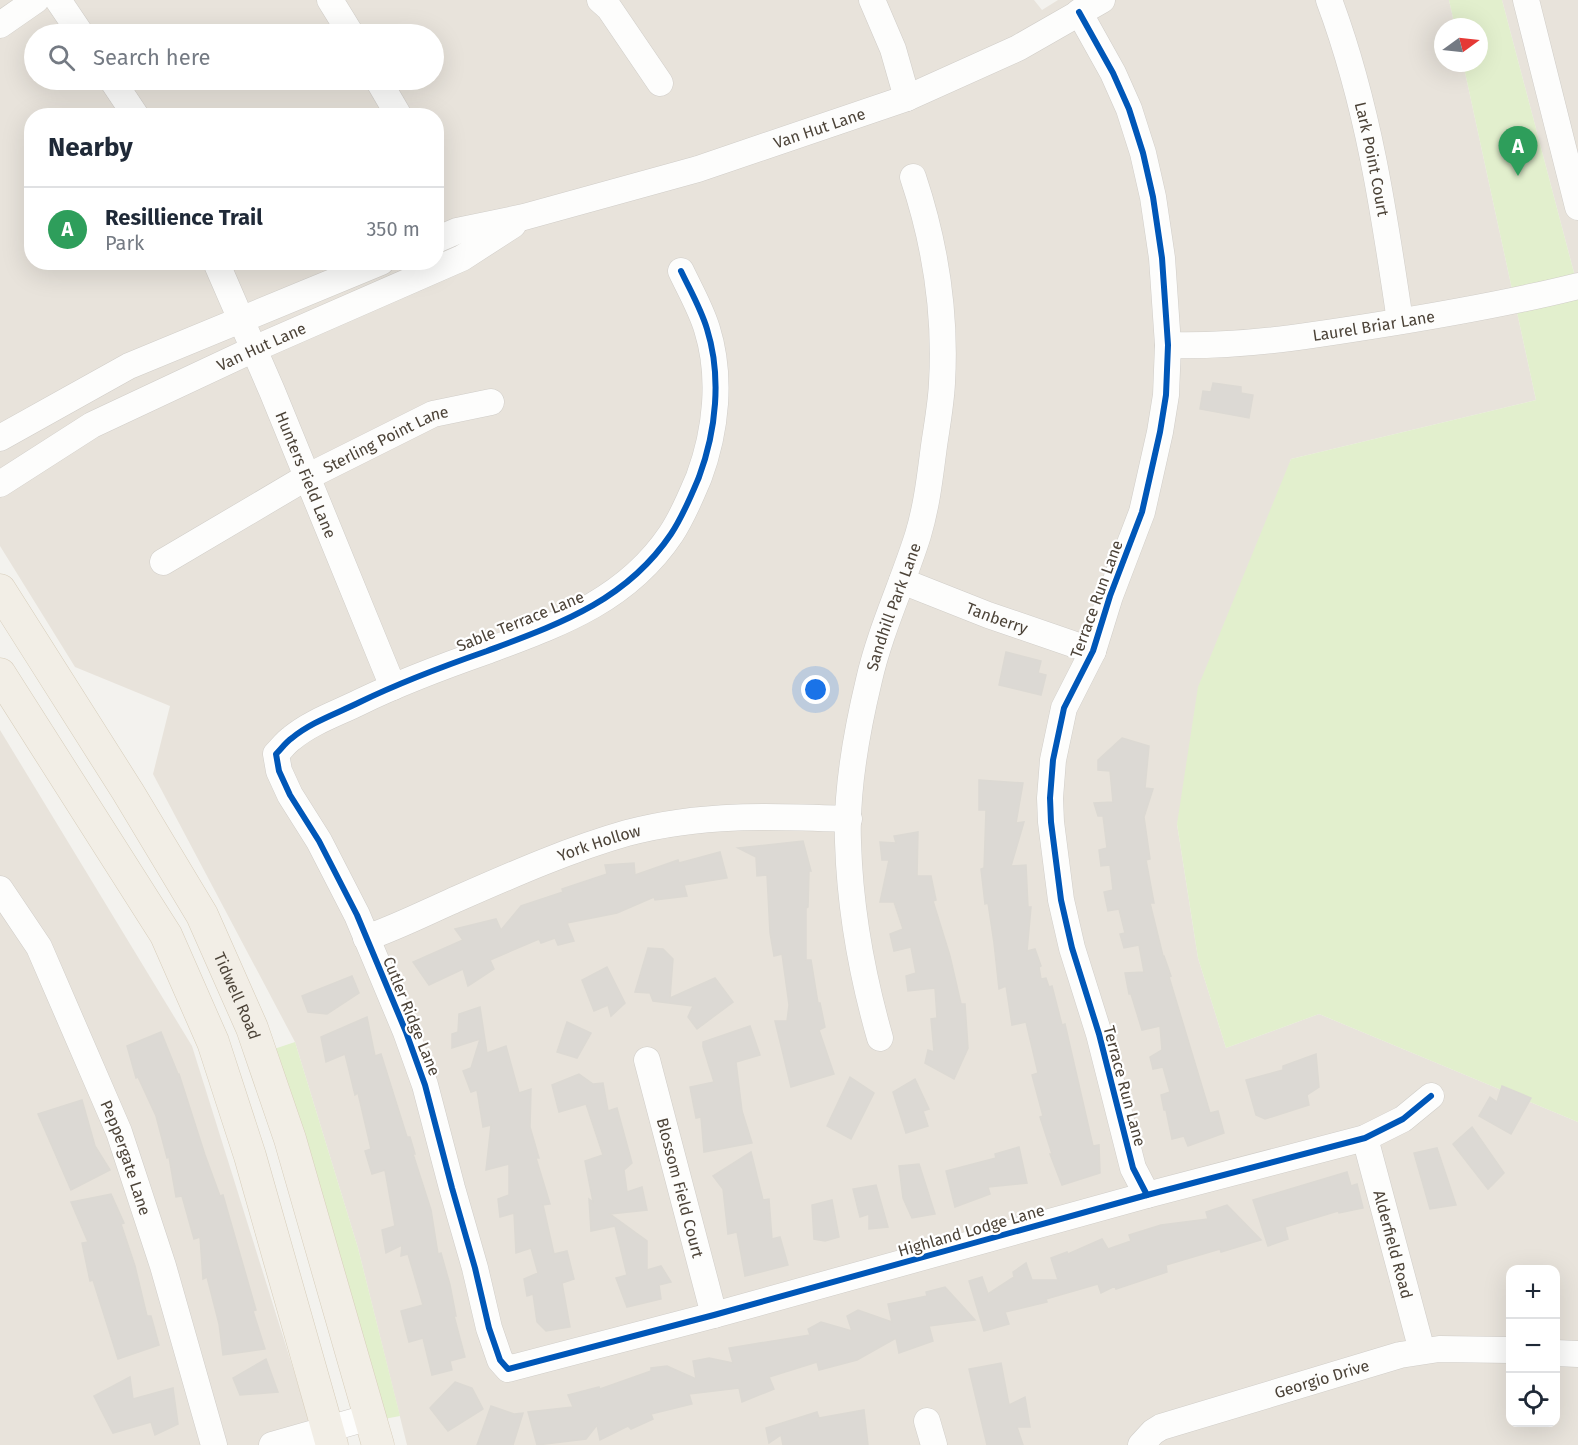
<!DOCTYPE html>
<html lang="en">
<head>
<meta charset="utf-8">
<style>
  :root { --surface:#fff; --page:#f2f2f3; --text:#1f2937; --muted:#747a83; --line:#e0e1e3; --accent:#868078 }
  body { margin:0; font-family:"Fira Sans",sans-serif; background:var(--page); color:var(--text) }
  .controls { position:absolute; right:18px; bottom:18px; display:grid; overflow:hidden; border-radius:12px; box-shadow:0 6px 24px #0002 }
  .controls button { width:54px; height:54px; display:grid; place-items:center; padding:0; border:0; border-bottom:2px solid var(--line); background:var(--surface); color:var(--text); font:30px sans-serif }
  .compass { position:absolute; left:1434px; top:18px; width:54px; height:54px; border-radius:50%; background:var(--surface); box-shadow:0 6px 24px #0002; rotate:75deg }
  .you { position:absolute; left:816px; top:690px; width:21px; height:21px; margin:-15px; border:4px solid #fff; border-radius:50%; background:#1a73e8; box-shadow:0 0 0 9px #1a73e833 }
  .badge { display:grid; place-items:center; width:39px; height:39px; border-radius:50%; background:var(--accent); color:#fff; font-size:20px; font-weight:700 }
  .pin { position:absolute; translate:-50% -50px; filter:drop-shadow(0 2px 3px #0008) }
  .pin::after { content:''; position:absolute; top:32px; width:21px; height:18px; background:inherit; clip-path:polygon(0 0,100% 0,50% 100%) }
  .list { margin:0; padding:0; list-style:none }
  h2 { display:flex; justify-content:space-between; align-items:center; height:78px; margin:0; padding:0 24px; font-size:26px }
  h2 small { font-size:20px; font-weight:400; color:var(--muted) }
  .list li { display:grid; grid-template-columns:39px 1fr auto; gap:18px; align-items:center; box-sizing:border-box; height:84px; padding:0 24px; border-top:2px solid var(--line) }
  .list b { display:block; font-size:22px; white-space:nowrap }
  .list p { margin:0; font-size:20px; white-space:nowrap; color:var(--muted) }
  .list em { font-size:20px; font-style:normal; color:var(--muted) }
  .icon { flex:none; width:33px; height:33px; fill:none; stroke:currentColor; stroke-width:2; stroke-linecap:round; stroke-linejoin:round }
  .map { position:relative; flex:none; width:1578px; height:1445px; overflow:hidden }
  .search { position:absolute; background:var(--surface); box-shadow:0 6px 24px #0002; left:24px; top:24px; width:420px; height:66px; display:flex; align-items:center; gap:15px; box-sizing:border-box; padding:0 21px; border-radius:33px; color:var(--muted); font-size:22px }
  .panel { position:absolute; background:var(--surface); box-shadow:0 6px 24px #0002; left:24px; top:108px; width:420px; height:162px; border-radius:24px }
  .map>svg:first-child { display:block }
  .residential { fill:#e8e3db; fill-rule:evenodd }
  .green { fill:#e2efcd }
  .building { fill:#dcd9d4; stroke:#dcd9d3; stroke-width:1.5 }
  .lines { fill:none; stroke-linecap:round; stroke-linejoin:round }
  .minor-casing { stroke:#d0cdc8; stroke-width:27 }
  .major-casing { stroke:#d7cdba; stroke-width:33 }
  .minor { stroke:#fdfdfc; stroke-width:26 }
  .major { stroke:#f2eee6; stroke-width:32 }
  .cycleway-casing { stroke:#fff; stroke-width:10 }
  .cycleway { stroke:#0057b8; stroke-width:6 }
  .labels { text-anchor:middle; stroke-width:4.5; stroke-linejoin:round; paint-order:stroke }
  .street-label { font-size:16px; fill:#4c4338; stroke:#fff }
</style>
</head>
<body>
<div class="map">
<svg width="1578" height="1445" viewBox="0 0 1578 1445">
  <rect width="100%" height="100%" fill="#f3f2ee"/>
  <!-- residential -->
  <g class="residential">
    <path d="M0,0h1034l8,10 16,-10h391l6,27h-12v36h20l73,337 -245,59 -114,365 21,134 28,90 93,-34 259,108v323h-1171l-49,-197 -63,-206 -142,-268 17,-68 -95,-39 -75,-121zM34,34h400v46h-400zM32,116h404v146h-404zM1510,1270h46v152h-46z"/>
    <polygon points="1502,0 1578,0 1578,288"/>
    <polygon points="0,730 192,1046 317,1445 0,1445"/>
  </g>
  <!-- green -->
  <g class="green">
    <polygon points="1449,0 1502,0 1578,288 1578,1122 1319,1014 1226,1048 1198,958 1177,824 1198,687 1291,459 1536,400 1463,63 1479,63 1479,27 1455,27"/>
    <polygon points="295,1042 358,1248 400,1416 384,1419 274,1049"/>
  </g>
  <!-- building -->
  <g class="building">
    <polygon points="1213,383 1241,387 1241,393 1253,395 1249,418 1200,409 1203,391 1211,392"/>
    <polygon points="1006,652 1041,661 1038,673 1046,675 1041,695 999,685"/>
    <polygon points="1122,738 1149,746 1145,788 1153,789 1144,817 1150,859 1146,860 1154,903 1150,903 1163,956 1164,956 1171,976 1169,977 1210,1113 1218,1111 1224,1133 1188,1146 1184,1136 1172,1139 1166,1110 1164,1110 1161,1095 1170,1092 1163,1067 1153,1069 1150,1057 1162,1050 1160,1026 1142,1030 1131,994 1129,994 1125,973 1144,972 1139,945 1124,948 1120,934 1125,933 1119,909 1108,911 1104,892 1113,890 1110,865 1101,866 1099,850 1107,848 1103,816 1098,816 1094,803 1113,802 1110,771 1098,770 1098,760"/>
    <polygon points="979,780 1023,783 1016,823 1024,822 1011,866 1026,865 1028,907 1031,907 1027,951 1035,949 1041,966 1039,967 1041,979 1046,978 1049,987 1052,986 1062,1025 1065,1024 1093,1146 1099,1145 1100,1173 1062,1185 1050,1154 1052,1154 1040,1117 1043,1116 1032,1075 1038,1073 1026,1022 1012,1025 1006,986 999,989 994,943 988,903 985,904 981,869 984,868 986,810 979,810"/>
    <polygon points="918,832 917,876 931,876 936,900 933,901 950,956 961,1004 965,1004 968,1048 954,1079 925,1063 928,1050 934,1052 931,1019 937,1018 935,988 908,991 906,976 916,973 911,947 894,951 890,934 903,929 894,902 880,902 889,860 882,860 880,842 896,843 894,836"/>
    <polygon points="803,841 811,871 809,871 808,907 806,908 806,960 811,960 818,1003 820,1003 825,1027 819,1030 834,1074 791,1087 775,1021 787,1021 789,1005 782,954 774,956 770,933 767,875 757,876 756,857 738,848"/>
    <polygon points="720,852 727,878 684,885 687,896 655,900 654,897 617,913 567,923 574,941 558,945 555,938 541,943 539,939 490,960 494,969 468,986 463,969 429,985 413,962 463,940 455,929 496,919 501,930 521,906 563,892 562,889 607,874 605,865 634,863 635,875 678,860 679,863"/>
    <polygon points="648,948 663,949 673,959 670,998 715,978 733,1002 697,1029 688,1017 693,1006 653,1001 650,993 635,992"/>
    <polygon points="607,967 625,1003 611,1016 608,1005 594,1011 582,980"/>
    <polygon points="352,976 359,993 327,1014 308,1012 302,996"/>
    <polygon points="480,1007 487,1053 506,1046 519,1093 531,1089 530,1127 539,1158 536,1158 550,1204 543,1205 554,1254 567,1251 574,1279 562,1283 570,1327 546,1331 537,1322 533,1294 527,1296 524,1279 538,1273 531,1248 516,1253 514,1213 500,1217 498,1199 509,1195 509,1164 486,1170 491,1125 483,1127 477,1090 471,1092 463,1071 471,1068 480,1039 452,1048 452,1034 458,1032 459,1014"/>
    <polygon points="367,1017 375,1056 381,1054 407,1137 410,1137 415,1154 413,1154 431,1210 438,1254 441,1253 450,1285 456,1316 454,1316 465,1357 450,1361 452,1370 432,1375 423,1338 409,1342 401,1311 423,1305 408,1254 401,1256 402,1245 386,1253 382,1230 395,1226 385,1170 372,1174 365,1151 371,1149 358,1093 355,1095 345,1054 326,1062 321,1037"/>
    <polygon points="567,1022 591,1033 577,1058 557,1052"/>
    <polygon points="750,1026 760,1055 736,1062 742,1111 752,1143 704,1152 701,1117 696,1118 690,1087 714,1082 703,1047 703,1042"/>
    <polygon points="161,1032 178,1074 179,1074 205,1155 220,1196 223,1195 256,1310 253,1311 265,1349 223,1355 219,1324 207,1277 203,1279 200,1237 194,1239 182,1196 176,1197 169,1157 167,1158 156,1116 138,1077 136,1078 127,1046"/>
    <polygon points="1316,1054 1319,1087 1307,1095 1309,1105 1265,1119 1256,1115 1246,1080 1283,1070 1283,1066"/>
    <polygon points="579,1074 593,1084 603,1083 608,1111 617,1108 632,1163 624,1170 627,1192 642,1187 647,1210 610,1214 647,1241 647,1270 661,1266 671,1282 659,1285 661,1299 627,1307 616,1278 627,1275 615,1226 591,1231 589,1199 593,1202 585,1161 603,1155 586,1104 559,1112 552,1085"/>
    <polygon points="850,1077 874,1093 851,1139 827,1126"/>
    <polygon points="915,1079 929,1109 923,1111 928,1126 906,1133 893,1092"/>
    <polygon points="1502,1086 1531,1098 1511,1134 1479,1116 1490,1097 1497,1102"/>
    <polygon points="82,1100 95,1146 110,1170 71,1190 38,1114"/>
    <polygon points="1472,1127 1504,1173 1488,1189 1453,1144"/>
    <polygon points="1019,1147 1027,1183 988,1187 990,1194 955,1207 946,1171 996,1158 995,1154"/>
    <polygon points="1437,1148 1456,1205 1430,1209 1414,1153"/>
    <polygon points="751,1152 763,1200 769,1199 772,1239 780,1237 788,1265 745,1276 737,1232 728,1234 723,1189 713,1176"/>
    <polygon points="919,1164 935,1214 912,1218 903,1198 899,1166"/>
    <polygon points="1347,1172 1351,1186 1357,1184 1363,1208 1339,1213 1338,1211 1285,1227 1288,1239 1268,1246 1253,1200"/>
    <polygon points="876,1185 888,1227 869,1229 869,1214 860,1217 853,1189"/>
    <polygon points="111,1194 124,1223 121,1224 135,1266 147,1316 151,1316 159,1345 118,1359 93,1280 90,1281 82,1243 88,1242 71,1202"/>
    <polygon points="832,1200 839,1237 825,1241 814,1239 812,1205"/>
    <polygon points="1227,1205 1261,1240 1221,1252 1220,1249 1166,1265 1167,1272 1116,1289 1115,1286 1101,1293 1098,1284 1046,1299 1047,1302 1005,1312 1009,1324 984,1331 969,1281 982,1277 988,1294 1014,1277 1013,1272 1026,1263 1032,1280 1058,1280 1051,1258 1067,1252 1068,1254 1102,1239 1108,1249 1131,1241 1129,1235 1161,1225 1208,1219 1206,1212"/>
    <polygon points="945,1287 975,1320 929,1326 933,1341 899,1353 896,1338 857,1360 819,1370 817,1362 769,1377 774,1389 742,1402 739,1388 689,1394 692,1404 651,1414 653,1419 631,1429 628,1426 600,1440 597,1425 586,1439 537,1445 528,1412 573,1407 568,1395 599,1387 600,1389 651,1371 651,1368 667,1366 696,1379 693,1361 709,1358 733,1363 729,1348 810,1335 808,1329 821,1322 852,1331 847,1316 858,1310 892,1322 888,1304 927,1296 926,1292"/>
    <polygon points="266,1359 278,1392 240,1395 233,1378"/>
    <polygon points="1001,1363 1009,1405 1025,1397 1030,1427 1017,1427 1023,1445 987,1445 969,1369"/>
    <polygon points="130,1377 133,1399 173,1388 178,1424 155,1435 151,1422 113,1433 94,1396"/>
    <polygon points="455,1382 472,1388 483,1409 448,1431 430,1408"/>
    <polygon points="491,1406 514,1414 523,1413 513,1445 477,1445"/>
    <polygon points="864,1410 868,1445 783,1445 781,1435 769,1443 766,1428 817,1412 819,1418"/>
  </g>
  <g class="lines">
    <!-- minor casing -->
    <g class="minor-casing">
      <g id="minor">
        <polyline points="58,0 81,34"/>
        <polyline points="330,0 351,34"/>
        <polyline points="600,0 609,8 660,83"/>
        <polyline points="872,0 893,49 907,98"/>
        <path id="s1" d="M1329,0c39,104 55,212 71,321"/>
        <polyline points="1526,0 1578,207"/>
        <polyline points="1079,12 1113,73 1129,109 1143,153 1153,197 1162,258 1168,345 1166,395 1160,432 1142,512 1110,596 1093,651 1064,708 1053,760 1050,798 1051,822 1061,900 1072,948 1099,1034 1133,1168 1147,1195"/>
        <polyline points="0,25 36,0"/>
        <polyline points="112,80 136,116"/>
        <polyline points="378,80 399,116"/>
        <path id="s2" d="M436,240l21,-9 67,-14 174,-48 209,-71 111,-50 84,-48"/>
        <path id="s3" d="M216,262l56,129 121,296"/>
        <path d="M681,271c9,19 20,38 26,58 15,48 9,102 -8,148 -8,19 -16,39 -28,57 -45,67 -112,90 -184,117 -43,15 -86,31 -127,51 -22,11 -49,20 -68,36 -6,4 -11,11 -16,16l3,17 11,24 29,46 38,74 49,117 19,53 27,103 23,80 14,60 11,32 8,9 206,-54 433,-120 218,-57 38,-19 28,-23"/>
        <path id="s4" d="M1168,345c71,2 135,-8 204,-19 69,-11 138,-23 206,-40"/>
        <polyline points="0,438 129,366 381,262"/>
        <path id="s5" d="M0,484l92,-59 162,-76 208,-91 51,-33"/>
        <path id="s6" d="M163,562l144,-85 126,-63 58,-12"/>
        <path id="s7" d="M902,581l86,34 105,36"/>
        <path id="s8" d="M0,889l39,58 80,185 44,134 51,179"/>
        <path id="s9" d="M366,938c29,-10 55,-23 84,-36 57,-25 117,-52 177,-69 74,-20 147,-17 222,-14"/>
        <path id="s10" d="M880,1038c-18,-63 -30,-129 -32,-196 -2,-51 9,-112 21,-162 11,-49 34,-97 49,-145 9,-30 12,-59 16,-89 3,-21 7,-42 8,-63 4,-69 -7,-140 -29,-206"/>
        <path id="s11" d="M647,1060l67,255"/>
        <path id="s12" d="M1365,1138l57,213"/>
        <polyline points="1556,1353 1578,1354"/>
        <polyline points="927,1421 934,1445"/>
        <polyline points="272,1445 370,1417"/>
        <path id="s13" d="M1141,1445l12,-13 8,-5 239,-72 39,-6 71,1"/>
      </g>
    </g>
    <!-- major casing -->
    <g class="major-casing">
      <g id="major">
        <path id="s14" d="M0,590l128,202 74,123 50,113 38,111 88,306"/>
        <polyline points="0,674 166,935 213,1042 250,1156 332,1445"/>
      </g>
    </g>
    <!-- minor -->
    <use href="#minor" class="minor"/>
    <!-- major -->
    <use href="#major" class="major"/>
    <!-- cycleway casing -->
    <g class="cycleway-casing">
      <g id="cycleway">
        <polyline points="1079,12 1113,73 1129,109 1143,153 1153,197 1162,258 1168,345 1166,395 1160,432 1142,512 1110,596 1093,651 1064,708 1053,760 1050,798 1051,822 1061,900 1072,948 1099,1034 1133,1168 1147,1195"/>
        <path d="M681,271c9,19 20,38 26,58 15,48 9,102 -8,148 -8,19 -16,39 -28,57 -45,67 -112,90 -184,117 -43,15 -86,31 -127,51 -22,11 -49,20 -68,36 -6,4 -11,11 -16,16l3,17 11,24 29,46 38,74 49,117 19,53 27,103 23,80 14,60 11,32 8,9 206,-54 433,-120 218,-57 38,-19 28,-23"/>
      </g>
    </g>
    <!-- cycleway -->
    <use href="#cycleway" class="cycleway"/>
  </g>
  <g class="labels">
    <!-- street labels -->
    <g class="street-label">
      <text dy="6" stroke="none"><textPath href="#s2" startOffset="400">Van Hut Lane</textPath></text>
      <text dy="6" stroke="none"><textPath href="#s1" startOffset="165">Lark Point Court</textPath></text>
      <text dy="6" stroke="none"><textPath href="#s4" startOffset="207">Laurel Briar Lane</textPath></text>
      <text dy="6" stroke="none"><textPath href="#s5" startOffset="296">Van Hut Lane</textPath></text>
      <text dy="6" stroke="none"><textPath href="#s6" startOffset="255">Sterling Point Lane</textPath></text>
      <text dy="6" stroke="none"><textPath href="#s3" startOffset="231">Hunters Field Lane</textPath></text>
      <text transform="translate(1096 599) rotate(-70)" y="6">Terrace Run Lane</text>
      <text dy="6" stroke="none"><textPath href="#s10" startOffset="440">Sandhill Park Lane</textPath></text>
      <text dy="6" stroke="none"><textPath href="#s7" startOffset="102">Tanberry</textPath></text>
      <text transform="translate(520 621) rotate(-22)" y="6">Sable Terrace Lane</text>
      <text dy="6" stroke="none"><textPath href="#s9" startOffset="252">York Hollow</textPath></text>
      <text dy="6" stroke="none"><textPath href="#s14" startOffset="471">Tidwell Road</textPath></text>
      <text transform="translate(412 1016) rotate(68)" y="6">Cutler Ridge Lane</text>
      <text transform="translate(1125 1086) rotate(75)" y="6">Terrace Run Lane</text>
      <text dy="6" stroke="none"><textPath href="#s8" startOffset="298">Peppergate Lane</textPath></text>
      <text dy="6" stroke="none"><textPath href="#s11" startOffset="132">Blossom Field Court</textPath></text>
      <text transform="translate(971 1230) rotate(-16)" y="6">Highland Lodge Lane</text>
      <text dy="6" stroke="none"><textPath href="#s12" startOffset="110">Alderfield Road</textPath></text>
      <text dy="6" stroke="none"><textPath href="#s13" startOffset="195">Georgio Drive</textPath></text>
    </g>
  </g>
</svg>
<div class="controls">
<button>+</button>
<button>−</button>
<button><svg class="icon" aria-label="locate" viewBox="0 0 24 24"><circle cx="12" cy="12" r="6"/><path d="M12 2v4M12 18v4M2 12h4M18 12h4"/></svg></button>
</div>
<svg class="compass" viewBox="-18 -18 36 36"><path d="M0-13l5 13h-10z" fill="#e53935"/><path d="M0 13l5-13h-10z" fill="#747a83"/></svg>
<div class="you"></div>
<div class="pin badge" style="left:1518px;top:176px;background:#2e9e5b">A</div>
<div class="search"><svg class="icon" aria-label="search" viewBox="0 0 24 24"><circle cx="10" cy="10" r="6"/><path d="M15 15l6 6"/></svg>Search here</div>
<section class="panel">
<h2>Nearby<small></small></h2>
<ul class="list">
<li><span class="badge" style="background:#2e9e5b">A</span><div><b>Resillience Trail</b><p>Park</p></div><em>350 m</em></li>
</ul>
</section>
</div>
</body>
</html>
